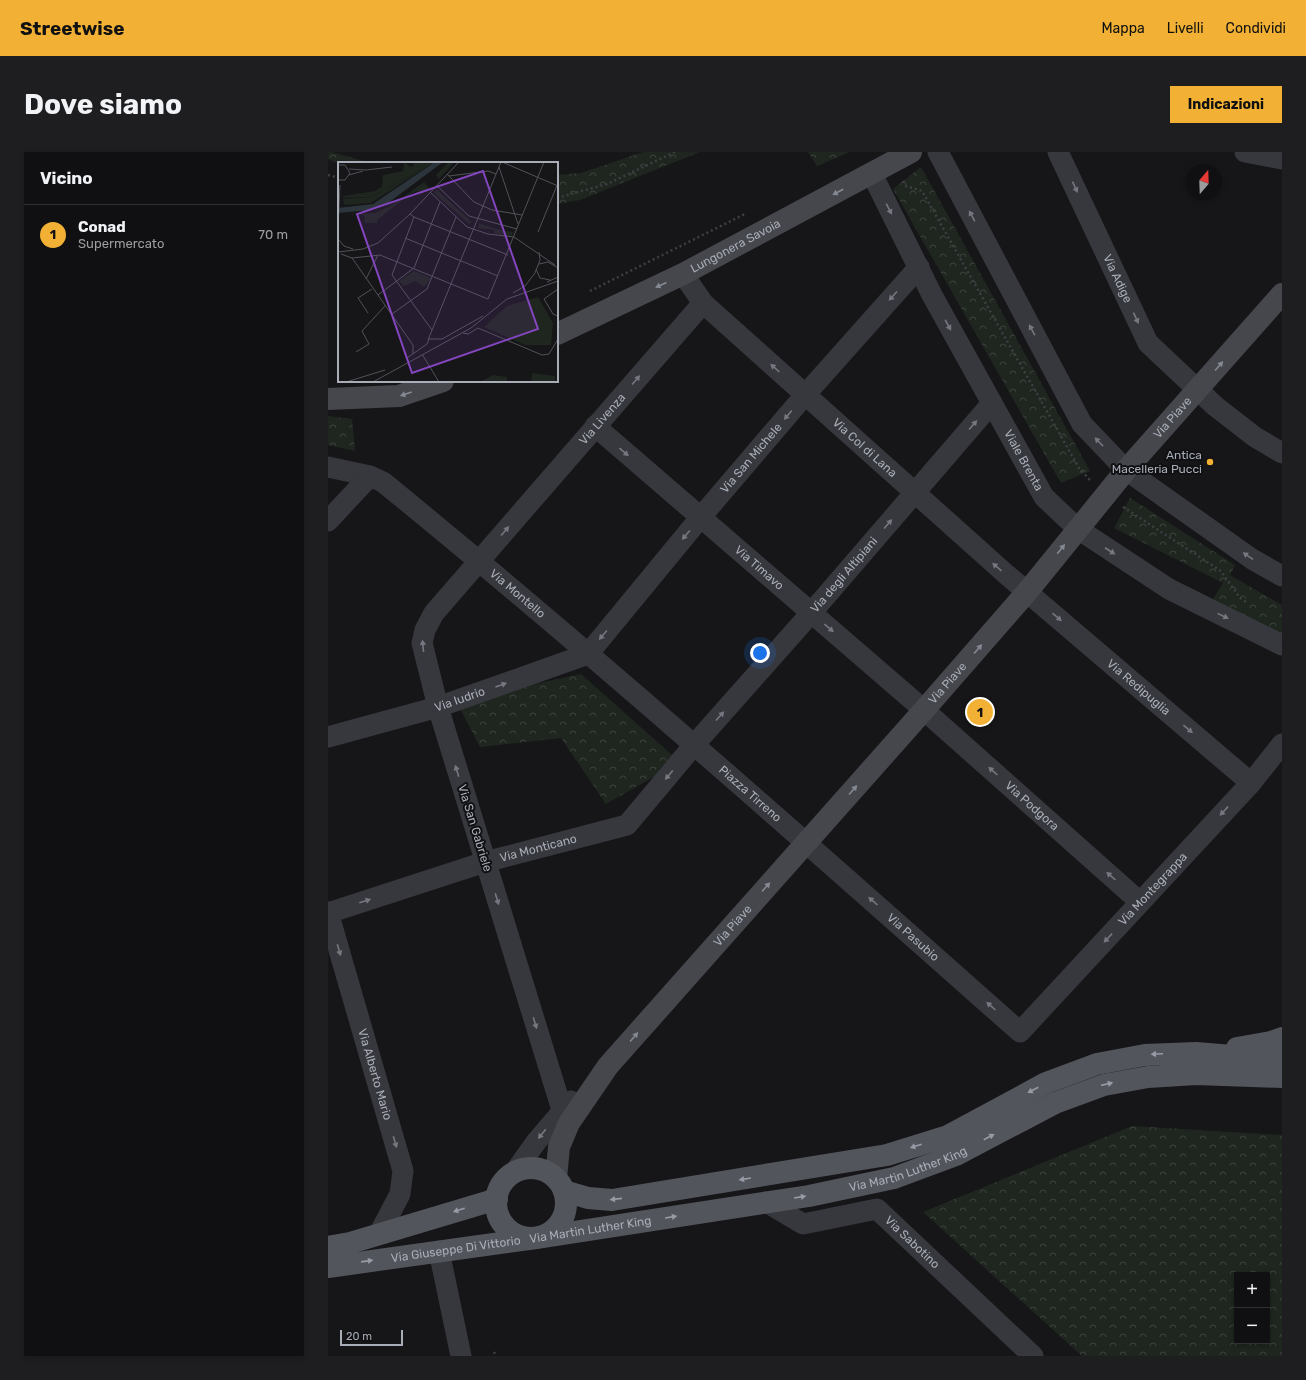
<!DOCTYPE html>
<html lang="it">
<head>
<meta charset="utf-8">
<style>
  :root { --surface:#101012; --page:#1e1e20; --text:#f1f3f6; --muted:#9c9d9f; --line:#303032; --accent:#f2b134 }
  body { margin:0; font-family:Rubik,sans-serif; background:var(--page); color:var(--text) }
  .controls { position:absolute; right:12px; bottom:12px; display:grid; overflow:hidden; border-radius:0px; box-shadow:0 2px 6px #0003 }
  .controls button { width:36px; height:36px; display:grid; place-items:center; padding:0; border:0; border-bottom:1px solid var(--line); background:var(--surface); color:var(--text); font:20px sans-serif }
  .compass { position:absolute; left:858px; top:12px; width:36px; height:36px; border-radius:50%; background:var(--surface); box-shadow:0 2px 6px #0003; rotate:19deg }
  .scale { position:absolute; left:12px; bottom:10px; width:63px; box-sizing:border-box; padding-left:4px; border:2px solid #a8adb8; border-top:0; font-size:11px; line-height:14px; white-space:nowrap; color:#a8adb8; -webkit-text-stroke:3px #111113; paint-order:stroke }
  .you { position:absolute; left:432px; top:501px; width:14px; height:14px; margin:-10px; border:3px solid #fff; border-radius:50%; background:#1a73e8; box-shadow:0 0 0 6px #1a73e833 }
  .badge { display:grid; place-items:center; width:26px; height:26px; border-radius:50%; background:var(--accent); color:#111; font-size:13px; font-weight:700 }
  .pin { position:absolute; translate:-50% -50%; border:2px solid #fff; box-shadow:0 1px 4px #0006 }
  .list { margin:0; padding:0; list-style:none }
  h2 { display:flex; justify-content:space-between; align-items:center; height:52px; margin:0; padding:0 16px; font-size:17px }
  h2 small { font-size:13px; font-weight:400; color:var(--muted) }
  .list li { display:grid; grid-template-columns:26px 1fr auto; gap:12px; align-items:center; box-sizing:border-box; height:60px; padding:0 16px; border-top:1px solid var(--line) }
  .list b { display:block; font-size:15px; white-space:nowrap }
  .list p { margin:0; font-size:13px; white-space:nowrap; color:var(--muted) }
  .list em { font-size:13px; font-style:normal; color:var(--muted) }
  .map { position:relative; flex:none; width:954px; height:1204px; overflow:hidden; border-radius:0px }
  header { display:flex; align-items:center; gap:24px; box-sizing:border-box; height:56px; padding:0 20px; background:var(--accent); color:#111 }
  header strong { font-size:19px }
  nav { display:flex; gap:22px; margin-inline-start:auto; font-size:14px }
  .intro { display:flex; align-items:center; justify-content:space-between; box-sizing:border-box; height:96px; padding:0 24px }
  h1 { margin:0; font-size:28px }
  .button { padding:10px 18px; border-radius:0px; background:var(--accent); color:#111; font-size:14px; font-weight:700 }
  main { display:flex; gap:24px; padding:0 24px }
  aside { flex:1; background:var(--surface); border-radius:0px; box-shadow:0 2px 6px #0003 }
  .map>svg:first-child { display:block }
  .forest { fill:url(#forest-crowns); fill-rule:evenodd }
  .lines { fill:none; stroke-linecap:round; stroke-linejoin:round }
  .path { stroke:#3d3f44; stroke-width:2.5; stroke-dasharray:2 3; stroke-linecap:butt }
  .street { stroke:#37383d; stroke-width:21 }
  .secondary { stroke:#45474d; stroke-width:22 }
  .primary { stroke:#53555c; stroke-width:22 }
  .oneway { fill:#757881 }
  .oneway2 { fill:#858993 }
  .oneway3 { fill:#979ba6 }
  .poi-dot { fill:#f2b134; stroke:#111113; stroke-width:1.5 }
  .labels { text-anchor:middle; stroke-width:4; stroke-linejoin:round; paint-order:stroke }
  .street-label { font-size:12px; fill:#a8adb8; stroke:#111113 }
  .poi-label { font-size:12px; fill:#a8adb8; stroke:#111113; text-anchor:end }
  .inset-river { fill:none; stroke:#2c353c; stroke-width:2 }
  .inset-road { fill:none; stroke:#505258; stroke-width:1 }
  .view { fill:#8446be; fill-opacity:0.15; stroke:#8446be; stroke-width:2 }
  .inset-edge { fill:none; stroke:#a8adb8; stroke-width:2 }
</style>
</head>
<body>
<header>
<strong>Streetwise</strong>
<nav><a>Mappa</a><a>Livelli</a><a>Condividi</a></nav>
</header>
<div class="intro"><h1>Dove siamo</h1><a class="button">Indicazioni</a></div>
<main>
<aside>
<h2>Vicino<small></small></h2>
<ul class="list">
<li><span class="badge">1</span><div><b>Conad</b><p>Supermercato</p></div><em>70 m</em></li>
</ul>
</aside>
<div class="map">
<svg width="954" height="1204" viewBox="0 0 954 1204">
  <defs>
    <pattern id="forest-crowns" width="20" height="18" patternUnits="userSpaceOnUse"><rect width="20" height="18" fill="#1e261f"/><path d="M2 6a3 3 0 1 1 6 0M12 15a3 3 0 1 1 6 0" fill="none" stroke="#3c433d"/></pattern>
  </defs>
  <rect width="100%" height="100%" fill="#161618"/>
  <!-- forest -->
  <g class="forest">
    <polygon points="0,0 4,0 42,11 11,12 0,7"/>
    <polygon points="315,0 372,0 252,48 229,52 229,23 253,21"/>
    <polygon points="480,0 522,0 489,14"/>
    <polygon points="593,15 762,319 733,331 565,37"/>
    <polygon points="0,264 24,267 27,299 0,293"/>
    <polygon points="802,346 907,413 902,423 954,453 954,483 885,447 895,431 786,376"/>
    <polygon points="253,522 352,610 278,652 233,586 152,595 128,549"/>
    <path d="M804,974l150,9v221h-200l-159,-144zM909,1123h30v66h-30z"/>
  </g>
  <g class="lines">
    <!-- path -->
    <g class="path">
      <polyline points="0,23 11,26"/>
      <polyline points="575,29 578,34 594,39 751,316 762,328"/>
      <polyline points="229,46 279,32 347,0"/>
      <polyline points="262,139 417,62"/>
      <polyline points="795,355 893,419 912,446 918,450"/>
      <polyline points="166,1200 168,1204"/>
    </g>
    <!-- street -->
    <g class="street">
      <polyline points="610,0 754,272 798,318 924,407 954,424"/>
      <path id="s1" d="M730,0l90,191 67,63 40,31 27,16"/>
      <polyline points="917,0 954,7"/>
      <path id="s2" d="M544,22l60,121 112,202 34,32 91,60 113,56"/>
      <path id="s3" d="M375,151l304,272 244,208"/>
      <path id="s4" d="M267,274l329,284 216,192"/>
      <path id="s5" d="M0,315l42,9 13,6c217,177 427,364 637,550l231,-249 31,-39"/>
      <polyline points="0,369 42,324"/>
      <path id="s6" d="M0,585l110,-30 150,-53 112,-136 105,-123 114,-128"/>
      <path id="s7" d="M0,760l75,259 -3,23 -21,40"/>
      <path id="s8" d="M0,761l157,-51 142,-37 67,-80 118,-133 180,-209"/>
      <path id="s9" d="M234,958l-124,-403 -16,-64 3,-13 9,-17 269,-310 -20,-29"/>
      <polyline points="186,1021 208,990 243,949"/>
      <path id="s10" d="M438,1050l37,22 74,-15 156,147"/>
      <polyline points="111,1099 133,1204"/>
    </g>
    <!-- secondary -->
    <g class="secondary">
      <path id="s11" d="M229,182l126,-60 228,-122"/>
      <polyline points="0,247 71,244 115,229"/>
      <path id="s12" d="M228,1026l3,-31 10,-24 39,-57 316,-356 103,-118 99,-122 156,-176"/>
    </g>
    <!-- primary -->
    <g class="primary">
      <polyline points="909,896 943,890 954,886"/>
      <circle cx="203" cy="1051" r="35"/>
      <polyline points="236,1039 260,1046 284,1048 559,1003 620,984 718,931 769,912 817,903 868,901 954,908"/>
      <polyline points="0,1095 22,1091 169,1047"/>
      <path id="s13" d="M0,1115l208,-29 273,-42 85,-18 62,-23 99,-52 49,-18 44,-8 48,-3 86,3"/>
    </g>
  </g>
  <!-- one-way arrows -->
  <defs><path id="oneway-solid" d="M-6-.8H1V-3.2L6.5 0L1 3.2V.8H-6Z"/></defs>
  <g class="oneway">
    <use href="#oneway-solid" transform="translate(747 35) rotate(65)"/>
    <use href="#oneway-solid" transform="translate(561 57) rotate(63)"/>
    <use href="#oneway-solid" transform="translate(644 64) rotate(-118)"/>
    <use href="#oneway-solid" transform="translate(565 144) rotate(132)"/>
    <use href="#oneway-solid" transform="translate(808 166) rotate(65)"/>
    <use href="#oneway-solid" transform="translate(620 173) rotate(61)"/>
    <use href="#oneway-solid" transform="translate(704 178) rotate(-118)"/>
    <use href="#oneway-solid" transform="translate(447 216) rotate(-138)"/>
    <use href="#oneway-solid" transform="translate(308 228) rotate(-49)"/>
    <use href="#oneway-solid" transform="translate(460 263) rotate(130)"/>
    <use href="#oneway-solid" transform="translate(645 273) rotate(-49)"/>
    <use href="#oneway-solid" transform="translate(771 290) rotate(-134)"/>
    <use href="#oneway-solid" transform="translate(296 300) rotate(41)"/>
    <use href="#oneway-solid" transform="translate(560 372) rotate(-49)"/>
    <use href="#oneway-solid" transform="translate(177 379) rotate(-49)"/>
    <use href="#oneway-solid" transform="translate(358 383) rotate(130)"/>
    <use href="#oneway-solid" transform="translate(782 399) rotate(33)"/>
    <use href="#oneway-solid" transform="translate(920 404) rotate(-146)"/>
    <use href="#oneway-solid" transform="translate(669 415) rotate(-139)"/>
    <use href="#oneway-solid" transform="translate(895 464) rotate(26)"/>
    <use href="#oneway-solid" transform="translate(729 465) rotate(40)"/>
    <use href="#oneway-solid" transform="translate(501 476) rotate(41)"/>
    <use href="#oneway-solid" transform="translate(275 483) rotate(130)"/>
    <use href="#oneway-solid" transform="translate(95 494) rotate(-95)"/>
    <use href="#oneway-solid" transform="translate(173 533) rotate(-20)"/>
    <use href="#oneway-solid" transform="translate(392 564) rotate(-48)"/>
    <use href="#oneway-solid" transform="translate(860 577) rotate(40)"/>
    <use href="#oneway-solid" transform="translate(129 619) rotate(-107)"/>
    <use href="#oneway-solid" transform="translate(665 619) rotate(-138)"/>
    <use href="#oneway-solid" transform="translate(341 623) rotate(130)"/>
    <use href="#oneway-solid" transform="translate(896 659) rotate(133)"/>
    <use href="#oneway-solid" transform="translate(783 724) rotate(-138)"/>
    <use href="#oneway-solid" transform="translate(169 747) rotate(73)"/>
    <use href="#oneway-solid" transform="translate(37 749) rotate(-18)"/>
    <use href="#oneway-solid" transform="translate(545 749) rotate(-138)"/>
    <use href="#oneway-solid" transform="translate(780 786) rotate(133)"/>
    <use href="#oneway-solid" transform="translate(11 798) rotate(74)"/>
    <use href="#oneway-solid" transform="translate(663 854) rotate(-138)"/>
    <use href="#oneway-solid" transform="translate(207 871) rotate(73)"/>
    <use href="#oneway-solid" transform="translate(214 982) rotate(129)"/>
    <use href="#oneway-solid" transform="translate(67 990) rotate(74)"/>
  </g>
  <g class="oneway2">
    <use href="#oneway-solid" transform="translate(510 40) rotate(152)"/>
    <use href="#oneway-solid" transform="translate(333 133) rotate(155)"/>
    <use href="#oneway-solid" transform="translate(891 214) rotate(-49)"/>
    <use href="#oneway-solid" transform="translate(78 242) rotate(161)"/>
    <use href="#oneway-solid" transform="translate(733 397) rotate(-51)"/>
    <use href="#oneway-solid" transform="translate(650 497) rotate(-49)"/>
    <use href="#oneway-solid" transform="translate(525 638) rotate(-49)"/>
    <use href="#oneway-solid" transform="translate(438 735) rotate(-48)"/>
    <use href="#oneway-solid" transform="translate(306 885) rotate(-49)"/>
  </g>
  <g class="oneway3">
    <use href="#oneway-solid" transform="translate(829 902) rotate(178)"/>
    <use href="#oneway-solid" transform="translate(779 932) rotate(-13)"/>
    <use href="#oneway-solid" transform="translate(705 938) rotate(152)"/>
    <use href="#oneway-solid" transform="translate(661 985) rotate(-28)"/>
    <use href="#oneway-solid" transform="translate(588 994) rotate(162)"/>
    <use href="#oneway-solid" transform="translate(417 1027) rotate(171)"/>
    <use href="#oneway-solid" transform="translate(472 1045) rotate(-9)"/>
    <use href="#oneway-solid" transform="translate(288 1047) rotate(174)"/>
    <use href="#oneway-solid" transform="translate(131 1058) rotate(163)"/>
    <use href="#oneway-solid" transform="translate(343 1065) rotate(-9)"/>
    <use href="#oneway-solid" transform="translate(39 1109) rotate(-8)"/>
  </g>
  <!-- markers -->
  <circle class="poi-dot" cx="882" cy="310" r="4"/>
  <g class="labels">
    <!-- street labels -->
    <g class="street-label">
      <text dy="4" stroke="none"><textPath href="#s11" startOffset="199">Lungonera Savoia</textPath></text>
      <text dy="4" stroke="none"><textPath href="#s1" startOffset="140">Via Adige</textPath></text>
      <text dy="4" stroke="none"><textPath href="#s12" startOffset="986">Via Piave</textPath></text>
      <text dy="4" stroke="none"><textPath href="#s9" startOffset="777">Via Livenza</textPath></text>
      <text dy="4" stroke="none"><textPath href="#s3" startOffset="217">Via Col di Lana</textPath></text>
      <text dy="4" stroke="none"><textPath href="#s6" startOffset="528">Via San Michele</textPath></text>
      <text dy="4" stroke="none"><textPath href="#s2" startOffset="324">Viale Brenta</textPath></text>
      <text dy="4" stroke="none"><textPath href="#s4" startOffset="217">Via Timavo</textPath></text>
      <text dy="4" stroke="none"><textPath href="#s8" startOffset="643">Via degli Altipiani</textPath></text>
      <text dy="4" stroke="none"><textPath href="#s5" startOffset="232">Via Montello</textPath></text>
      <text dy="4" stroke="none"><textPath href="#s12" startOffset="638">Via Piave</textPath></text>
      <text dy="4" stroke="none"><textPath href="#s3" startOffset="581">Via Redipuglia</textPath></text>
      <text dy="4" stroke="none"><textPath href="#s6" startOffset="137">Via Iudrio</textPath></text>
      <text dy="4" stroke="none"><textPath href="#s5" startOffset="539">Piazza Tirreno</textPath></text>
      <text dy="4" stroke="none"><textPath href="#s4" startOffset="579">Via Podgora</textPath></text>
      <text transform="translate(147 676) rotate(73)" y="4">Via San Gabriele</text>
      <text dy="4" stroke="none"><textPath href="#s8" startOffset="220">Via Monticano</textPath></text>
      <text dy="4" stroke="none"><textPath href="#s5" startOffset="1094">Via Montegrappa</textPath></text>
      <text dy="4" stroke="none"><textPath href="#s12" startOffset="314">Via Piave</textPath></text>
      <text dy="4" stroke="none"><textPath href="#s5" startOffset="756">Via Pasubio</textPath></text>
      <text dy="4" stroke="none"><textPath href="#s7" startOffset="169">Via Alberto Mario</textPath></text>
      <text dy="4" stroke="none"><textPath href="#s13" startOffset="589">Via Martin Luther King</textPath></text>
      <text dy="4" stroke="none"><textPath href="#s13" startOffset="265">Via Martin Luther King</textPath></text>
      <text dy="4" stroke="none"><textPath href="#s10" startOffset="167">Via Sabotino</textPath></text>
      <text dy="4" stroke="none"><textPath href="#s13" startOffset="129">Via Giuseppe Di Vittorio</textPath></text>
    </g>
    <!-- poi labels -->
    <g class="poi-label">
      <text x="874" y="307">Antica<tspan x="874" dy="14">Macelleria Pucci</tspan></text>
    </g>
  </g>
  <!-- overview -->
  <g transform="translate(10 10)">
    <rect width="220" height="220" fill="#161618"/>
    <path d="M89,0h7l-63,41 -27,2 -1,-6 28,-2 44,-24zM86,20l5,6 -7,6 -4,-3 -8,3 -33,26v3h-12l-1,-8 -19,-1 30,-1 17,-8zM98,27l36,33 -3,2 -35,-31zM141,61l17,6 17,3 -1,4 -18,-3 1,-3 -17,-2zM76,109l17,7 -7,9 -9,-6 -11,5 -5,-5zM200,135l15,26 -2,22h-26l-41,-18 23,-21z" fill="#1e261f"/>
    <path d="M66,0l7,5 3,-2 -2,-3h15l-12,11 -44,24 -28,1v-2l32,-5 7,-4 1,-12 20,-4zM111,0h5l-15,17 -3,-4zM194,211l23,3v6h-24zM155,213l14,2v5h-27z" fill="#1e261f"/>
    <path d="M97,0h8l-55,41 -17,7 -33,3v-5l35,-4z" fill="#2c353c"/>
    <path class="inset-river" d="M81,14l17,-14"/>
    <path class="inset-road" d="M164,0l56,24M0,3h7l5,8 -5,7h-7M161,5l19,57M11,7l17,1 26,-3M109,12l27,28 18,8 30,5M11,13l14,-4M111,14l39,-5 8,3M98,23l33,31 48,13M92,30l37,35 21,7 26,3 41,28M72,52l4,3 -22,58 40,55M76,55l94,38M0,66l2,-43M200,70l20,-49M67,76l93,38M0,77l6,7 9,3M0,90l25,-3 15,-6 32,-29 49,-52M3,92l11,4 61,87v9M14,96l28,-3 108,44 56,-137M201,102l9,-2 10,6M198,107l4,9 10,2M28,117l12,-24M209,120l11,-5M220,127l-14,10 9,15 5,2M175,131l12,-7 10,-13 5,-13 -1,-8M40,133l36,-27 26,-66M30,151l-10,-15 14,-9M54,152l35,-25 29,-72M125,171l5,1 10,-6 64,27 7,-1 9,-15M90,178l73,-178M89,182l2,-5h13l41,-23M18,190l13,-8 -7,-13 23,-25M84,192l17,28M69,196l20,-14M8,220l39,-12M35,220l98,-54 36,-29 51,-18"/>
    <path class="view" d="M145,9l55,158 -126,44 -55,-159z"/>
    <rect width="220" height="220" class="inset-edge"/>
  </g>
</svg>
<div class="controls">
<button>+</button>
<button>−</button>
</div>
<svg class="compass" viewBox="-18 -18 36 36"><path d="M0-13l5 13h-10z" fill="#e53935"/><path d="M0 13l5-13h-10z" fill="#9c9d9f"/></svg>
<div class="scale">20 m</div>
<div class="you"></div>
<div class="pin badge" style="left:652px;top:560px">1</div>
</div>
</main>
</body>
</html>
